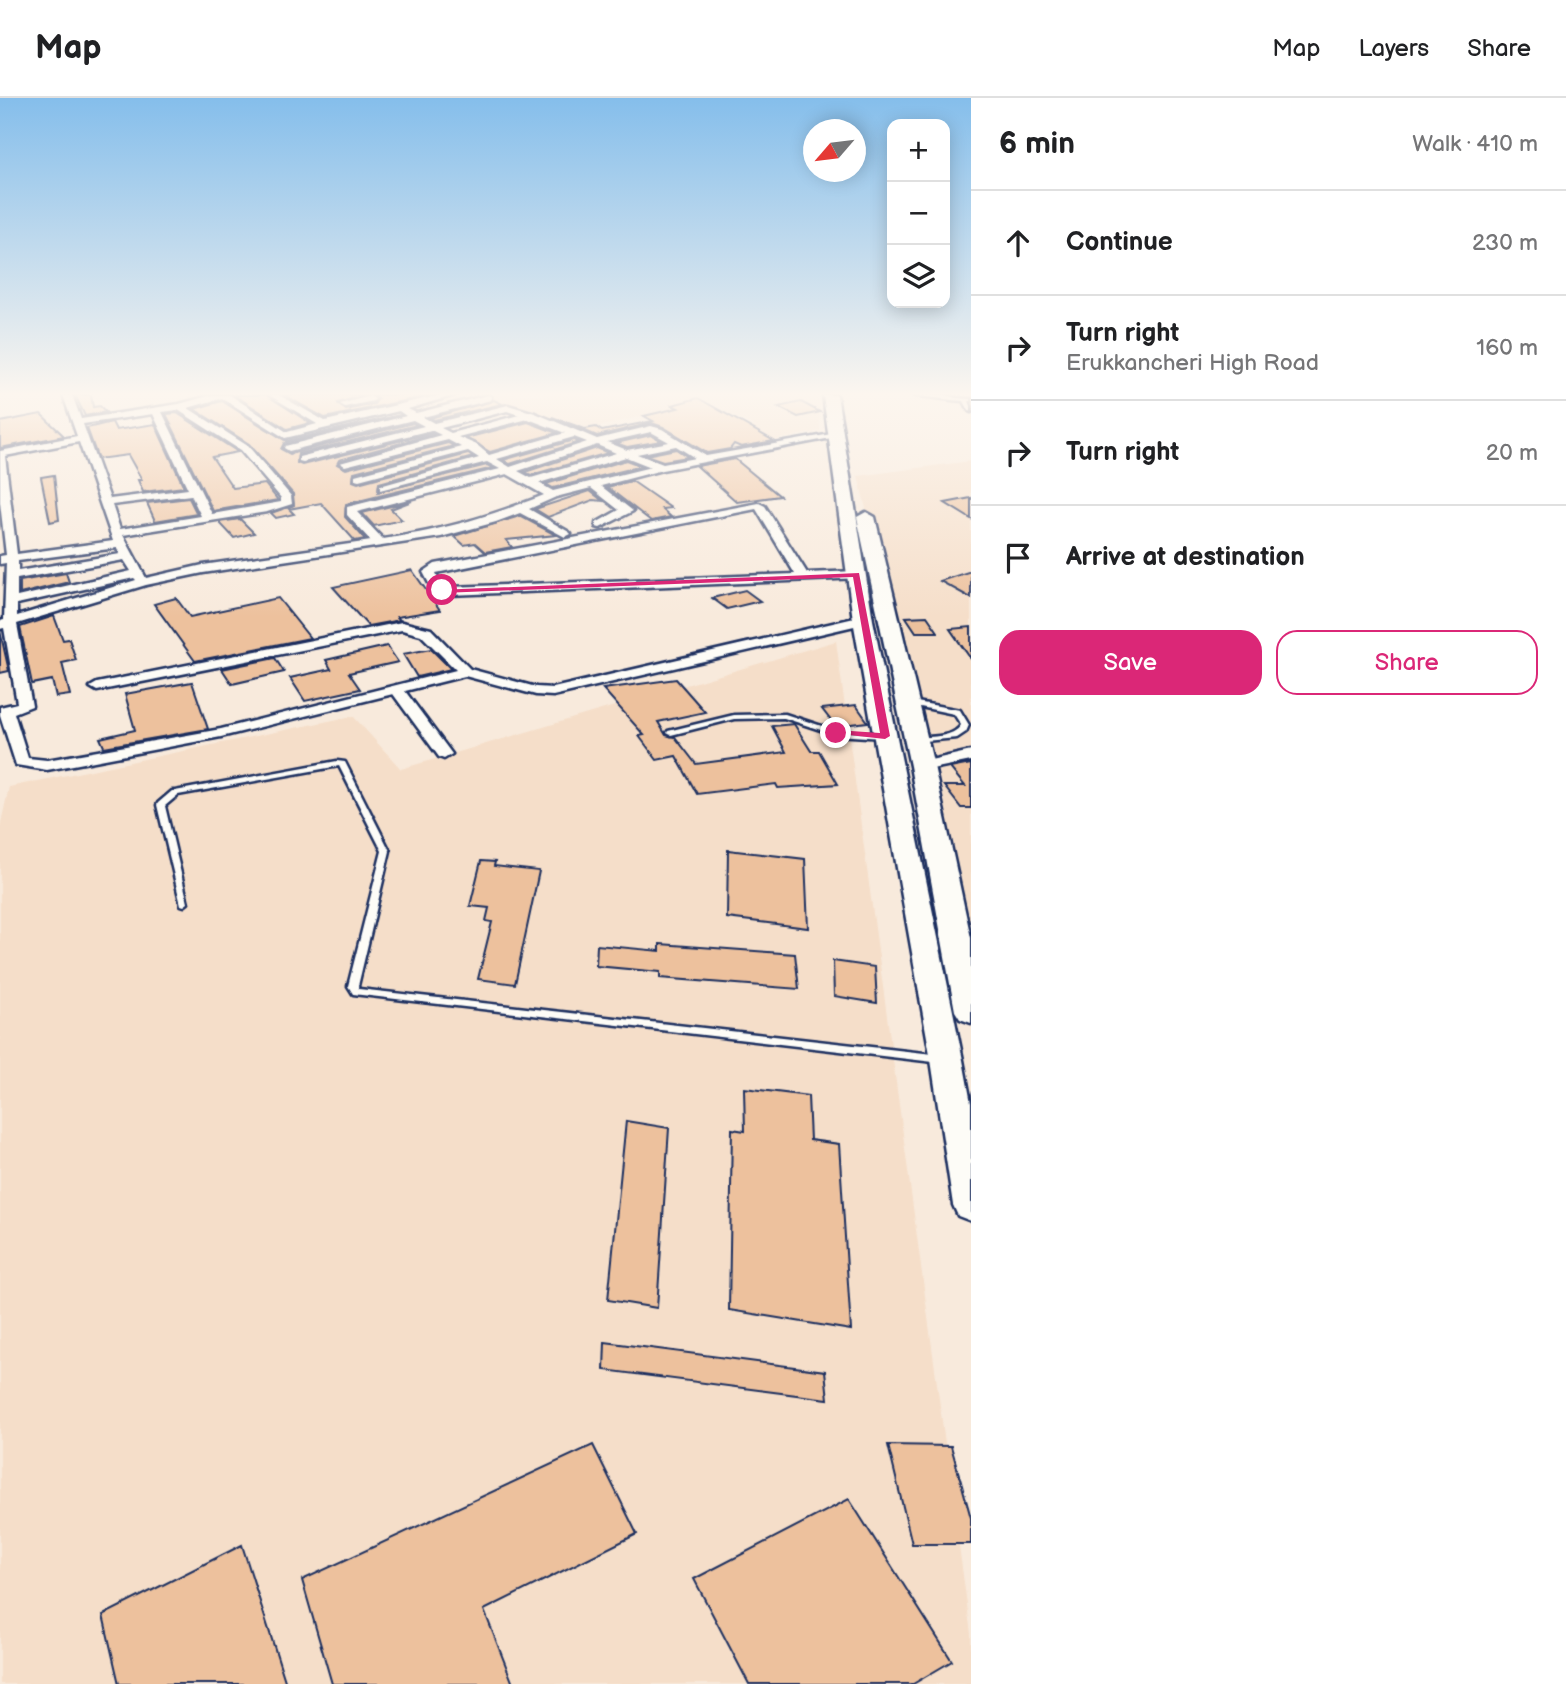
<!DOCTYPE html>
<html lang="en">
<head>
<meta charset="utf-8">
<style>
  :root { --surface:#fff; --page:#f2f2f2; --text:#202124; --muted:#757577; --line:#e0e0e0; --accent:#db2777 }
  body { margin:0; font-family:"Balsamiq Sans",sans-serif; background:var(--page); color:var(--text) }
  .controls { position:absolute; right:21px; top:21px; display:grid; overflow:hidden; border-radius:14px; box-shadow:0 4px 18px #0003 }
  .controls button { width:63px; height:63px; display:grid; place-items:center; padding:0; border:0; border-bottom:2px solid var(--line); background:var(--surface); color:var(--text); font:35px sans-serif }
  .compass { position:absolute; left:803px; top:21px; width:63px; height:63px; border-radius:50%; background:var(--surface); box-shadow:0 4px 18px #0003; rotate:242deg }
  .stop { position:absolute; width:21px; height:21px; margin:-16px; border:5px solid #db2777; border-radius:50%; background:#fff }
  .stop.end { background:#db2777; border-color:#fff; box-shadow:0 2px 7px #0008 }
  .list { margin:0; padding:0; list-style:none }
  h2 { display:flex; justify-content:space-between; align-items:center; height:91px; margin:0; padding:0 28px; font-size:30px }
  h2 small { font-size:23px; font-weight:400; color:var(--muted) }
  .list li { display:grid; grid-template-columns:46px 1fr auto; gap:21px; align-items:center; box-sizing:border-box; height:105px; padding:0 28px; border-top:2px solid var(--line) }
  .list b { display:block; font-size:26px; white-space:nowrap }
  .list p { margin:0; font-size:23px; white-space:nowrap; color:var(--muted) }
  .list em { font-size:23px; font-style:normal; color:var(--muted) }
  .actions { display:flex; gap:14px; padding:21px 28px }
  .actions a { flex:1; padding:16px 0; border:2px solid var(--accent); border-radius:21px; text-align:center; font-size:24px; color:var(--accent) }
  .actions .main { background:var(--accent); color:#fff }
  .icon { flex:none; width:38px; height:38px; fill:none; stroke:currentColor; stroke-width:2; stroke-linecap:round; stroke-linejoin:round }
  .map { position:relative; flex:none; width:971px; height:1586px; overflow:hidden }
  header { display:flex; align-items:center; gap:42px; box-sizing:border-box; height:98px; padding:0 35px; background:var(--surface); border-bottom:2px solid var(--line) }
  header strong { font-size:33px }
  nav { display:flex; gap:38px; margin-inline-start:auto; font-size:24px }
  main { display:flex }
  aside { flex:1; background:var(--surface) }
  .map>svg:first-child { display:block }
  .built { fill:#f5dec9 }
  .building { fill:#edc19d; stroke:#1b2f5e; stroke-width:2 }
  .lines { fill:none; stroke-linecap:round; stroke-linejoin:round }
  .lane-casing { stroke:#1b2f5e; stroke-width:5 }
  .street-casing { stroke:#1b2f5e; stroke-width:5 }
  .primary-casing { stroke:#1b2f5e; stroke-width:5 }
  .lane { fill:#fdfcf7; fill-rule:evenodd }
  .street { fill:#fdfcf7; fill-rule:evenodd }
  .primary { fill:#fdfcf7; fill-rule:evenodd }
  .route { fill:#db2777 }
</style>
</head>
<body>
<header>
<strong>Map</strong>
<nav><a>Map</a><a>Layers</a><a>Share</a></nav>
</header>
<main>
<div class="map">
<svg width="971" height="1586" viewBox="0 0 971 1586">
  <rect width="100%" height="100%" fill="#f8eadc"/>
  <filter id="ink" filterUnits="userSpaceOnUse"><feTurbulence type="fractalNoise" baseFrequency=".0143" numOctaves="2"/><feDisplacementMap in="SourceGraphic" scale="14" xChannelSelector="R" yChannelSelector="G"/><feConvolveMatrix kernelMatrix="1 2 1 2 8 2 1 2 1" color-interpolation-filters="sRGB"/></filter>
  <g filter="url(#ink)">
    <!-- built -->
    <g class="built">
      <polygon points="476,297 819,297 820,333 665,365 641,352 754,328 701,303 587,332"/>
      <polygon points="971,363 971,841 858,378"/>
      <polygon points="836,543 971,1536 971,1586 0,1586 0,729 9,689 353,618 401,671"/>
    </g>
    <!-- building -->
    <g class="building">
      <polygon points="75,297 91,297 93,309 100,308 106,314 85,318"/>
      <polygon points="234,297 267,297 310,325 287,331"/>
      <polygon points="284,297 365,297 338,305 346,312 374,306 378,301 373,297 431,297 325,320"/>
      <polygon points="698,300 774,343 741,349 734,346 730,351 707,355 663,329 652,325 597,338 552,319 585,331 596,329 602,333 653,323 644,318 678,310 672,307"/>
      <polygon points="494,302 502,306 434,322 430,320"/>
      <polygon points="222,303 286,343 400,317 284,345 281,351 290,356 413,325 417,327 298,356 297,365 302,367 431,335 434,336 339,362 337,366 346,371 448,345 454,348 354,374 353,383 358,385 468,356 473,359 379,385 378,394 487,367 493,370 346,406 345,419 365,441 355,443 321,405 289,411 294,416 276,420 271,415 294,407 293,396 249,346 194,311"/>
      <polygon points="801,304 820,314 798,319 778,309"/>
      <polygon points="177,315 238,354 212,359 233,390 265,386 278,402 213,413 166,316"/>
      <polygon points="41,316 64,338 0,350 0,324"/>
      <polygon points="112,324 116,332 155,326 184,389 143,394 138,382 142,382 128,357 98,361 87,330"/>
      <polygon points="528,324 557,335 490,354 466,340"/>
      <polygon points="651,337 661,343 627,349 616,345"/>
      <polygon points="574,342 579,344 510,366 503,362"/>
      <polygon points="597,350 608,355 531,377 525,374"/>
      <polygon points="676,351 688,359 663,363 646,357"/>
      <polygon points="735,361 780,398 737,404 697,368"/>
      <polygon points="626,362 642,368 553,390 546,386"/>
      <polygon points="54,377 59,422 50,424 41,379"/>
      <polygon points="632,383 671,410 662,411 671,419 651,423 607,389"/>
      <polygon points="590,393 603,403 593,402 548,419 535,411"/>
      <polygon points="189,400 197,416 155,423 147,405"/>
      <polygon points="971,400 971,421 945,405"/>
      <polygon points="412,403 391,411 402,422 374,428 362,415"/>
      <polygon points="520,418 556,437 506,442 512,449 485,454 475,445 464,447 454,438"/>
      <polygon points="240,421 254,435 234,440 219,424"/>
      <polygon points="412,472 440,512 397,519 400,522 368,528 333,489"/>
      <polygon points="971,473 971,500 940,483"/>
      <polygon points="66,475 69,484 20,496 20,483"/>
      <polygon points="745,492 760,503 727,511 712,500"/>
      <polygon points="176,500 190,519 278,500 310,540 195,563 154,506"/>
      <polygon points="54,518 63,542 69,541 76,562 62,565 70,597 56,599 52,582 32,586 20,529"/>
      <polygon points="927,518 938,534 916,534 906,519"/>
      <polygon points="971,529 971,561 950,531"/>
      <polygon points="0,533 9,573 0,575"/>
      <polygon points="387,548 398,564 349,575 360,591 305,603 290,580 331,571 326,562"/>
      <polygon points="431,551 451,571 417,579 403,556"/>
      <polygon points="275,560 284,574 232,586 222,571"/>
      <polygon points="676,581 705,614 658,624 666,637 675,639 696,666 786,654 772,628 794,626 811,653 819,653 838,686 778,690 776,686 697,696 676,658 657,662 639,638 644,637 603,591"/>
      <polygon points="192,584 208,631 104,649 100,640 135,632 125,596"/>
      <polygon points="856,607 868,624 835,628 822,611"/>
      <polygon points="971,666 971,710 961,710 944,688 965,688 950,670"/>
      <polygon points="728,752 805,761 808,830 727,820"/>
      <polygon points="481,763 495,764 494,768 539,773 515,886 478,881 492,824 486,823 489,810 470,808"/>
      <polygon points="660,846 795,856 799,891 660,880 660,874 596,868 597,847 660,853"/>
      <polygon points="833,863 875,869 877,905 834,898"/>
      <polygon points="744,990 808,998 810,1042 839,1046 851,1232 729,1212 732,1031 745,1033"/>
      <polygon points="626,1023 669,1030 657,1210 608,1202"/>
      <polygon points="605,1244 825,1273 828,1301 604,1272"/>
      <polygon points="593,1347 637,1436 484,1512 513,1586 332,1586 302,1482"/>
      <polygon points="888,1347 951,1348 971,1420 971,1446 912,1446"/>
      <polygon points="849,1401 952,1563 913,1586 749,1586 694,1481"/>
      <polygon points="242,1447 286,1586 119,1586 103,1517"/>
    </g>
    <g class="lines">
      <!-- lane casing -->
      <g class="lane-casing">
        <g id="lane">
          <path d="M914,297h33l9,3 15,1v2h-2l2,5v6l-2,-1 -5,-10c-16,-1 -32,-4 -48,-5z"/>
          <path d="M906,602l54,10 9,15 -3,7 -9,6 -43,4 -1,-2 4,-2c15,-2 36,0 44,-13l-7,-11 -48,-10z"/>
          <polygon points="785,616 837,633 883,636 887,638 883,640 836,637 784,620 734,621 671,637 667,635 668,633 734,617"/>
          <polygon points="337,663 345,664 346,666 390,753 358,888 359,891 942,957 946,958 947,961 946,964 942,965 353,896 348,888 382,753 339,668 178,697 165,708 188,805 184,808 181,807 157,707 158,705 172,693 175,693"/>
        </g>
      </g>
      <!-- street casing -->
      <g class="street-casing">
        <g id="street">
          <path d="M63,297h9l9,24 98,-15 33,-9h18l57,37 30,-8 -48,-29h10l46,26 116,-26h14l-47,14 8,4 72,-18 3,1v4l-68,17 11,6 74,-18 27,8 62,26 54,-13 11,3 44,27 131,-23 5,3 -180,34 -61,16 32,25 -33,17 -4,-1v-4l23,-13 -28,-22 -35,9 -27,12 40,23 2,2 -6,3 -45,-24 -24,9 -55,15 -238,36 -57,12 -129,39 15,82 -18,7 14,45 19,2 174,-31 235,-59 -35,-35 -19,-5 -305,61 -7,-4 7,-4 305,-61 29,7 39,40 66,18 17,1 310,-72 6,4 -6,4 -310,72 -17,-1 -71,-19 -60,15 47,63 -8,5 -5,-2 -46,-63 -172,43 -174,33 -31,-5 -16,-50v-8l17,-4 -13,-75 -4,1v-8l4,-1 2,-57 -6,1v-8l6,-1 -6,-53v-51l77,-15zM222,300l63,40 114,-27 7,5 -121,30 -1,2 5,3 124,-31 11,6 -125,31v4l4,1 128,-32 10,5 -101,28 5,3 103,-26 13,7 -106,28v4l4,1 109,-29 11,7 -99,28v4l107,-28 13,7 -153,38v8l24,26 -168,24 -57,13 -23,-43 144,-23 25,-8 -1,-8 -43,-50 -60,-38zM178,312l62,40 41,48v4l-69,12 -50,-102zM507,313l12,4 -68,18 -10,-5zM153,316l35,75 -78,10 -27,-75zM528,321l37,14 -76,22 -12,-10 -19,-8zM651,334l18,10 -42,8 -20,-8zM574,339l13,5 -77,25 -13,-8zM79,344l34,99 -96,13 -12,-98zM597,347l19,8 -85,25 -13,-7zM676,348l19,12 -32,6 -26,-10zM626,359l25,10 -98,24 -14,-8zM507,376l37,21c-56,22 -100,35 -161,44l-26,-27zM191,397l10,21 -81,13 -8,-24zM117,450l3,6 -102,17v-10zM124,462l7,11 -114,26v-18zM134,480l2,2 -119,36v-12z"/>
          <polygon points="370,298 375,301 373,303 345,309 340,306"/>
          <path d="M759,405l6,3 42,67 50,-2 4,1v6l-412,17 -16,-4 -10,-19 12,-8zM756,411l39,65 -346,13 -7,-1 -6,-13z"/>
          <polygon points="971,653 971,663 922,673 914,668 917,665"/>
        </g>
      </g>
      <!-- primary casing -->
      <g class="primary-casing">
        <g id="primary">
          <polygon points="823,297 837,297 873,522 963,962 971,1005 971,1123 958,1118 953,1107 931,962 853,522"/>
          <polygon points="866,414 875,419 934,668 971,840 971,925 960,921 955,913 910,668 857,419"/>
        </g>
      </g>
      <!-- lane -->
      <use href="#lane" class="lane"/>
      <!-- street -->
      <use href="#street" class="street"/>
      <!-- primary -->
      <use href="#primary" class="primary"/>
    </g>
  </g>
  <!-- sky -->
  <linearGradient id="sky" x2="0" y2="1"><stop stop-color="#85beeb"/><stop offset="0.57" stop-color="#fcf6ef"/><stop offset="1" stop-color="#fcf6ef" stop-opacity="0"/></linearGradient>
  <rect width="971" height="519" fill="url(#sky)"/>
  <!-- route -->
  <polygon class="route" points="859,475 890,638 885,641 831,635 836,632 880,635 853,479 442,495 438,492"/>
</svg>
<div class="controls">
<button>+</button>
<button>−</button>
<button><svg class="icon" aria-label="layers" viewBox="0 0 24 24"><path d="M12 4l9 5-9 5-9-5zM3 14l9 5 9-5"/></svg></button>
</div>
<svg class="compass" viewBox="-18 -18 36 36"><path d="M0-13l5 13h-10z" fill="#e53935"/><path d="M0 13l5-13h-10z" fill="#757577"/></svg>
<div class="stop" style="left:442px;top:492px"></div>
<div class="stop end" style="left:836px;top:635px"></div>
</div>
<aside>
<h2>6 min<small>Walk · 410 m</small></h2>
<ul class="list">
<li><svg class="icon" aria-label="ahead" viewBox="0 0 24 24"><path d="M12 20V5M6 11l6-6 6 6"/></svg><div><b>Continue</b></div><em>230 m</em></li>
<li><svg class="icon" aria-label="right" viewBox="0 0 24 24"><path d="M7 20v-9h11M14 6l5 5-5 5"/></svg><div><b>Turn right</b><p>Erukkancheri High Road</p></div><em>160 m</em></li>
<li><svg class="icon" aria-label="right" viewBox="0 0 24 24"><path d="M7 20v-9h11M14 6l5 5-5 5"/></svg><div><b>Turn right</b></div><em>20 m</em></li>
<li><svg class="icon" aria-label="arrive" viewBox="0 0 24 24"><path d="M6 21V4h12l-3 4 3 4H6"/></svg><div><b>Arrive at destination</b></div></li>
</ul>
<div class="actions"><a class="main">Save</a><a>Share</a></div>
</aside>
</main>
</body>
</html>
